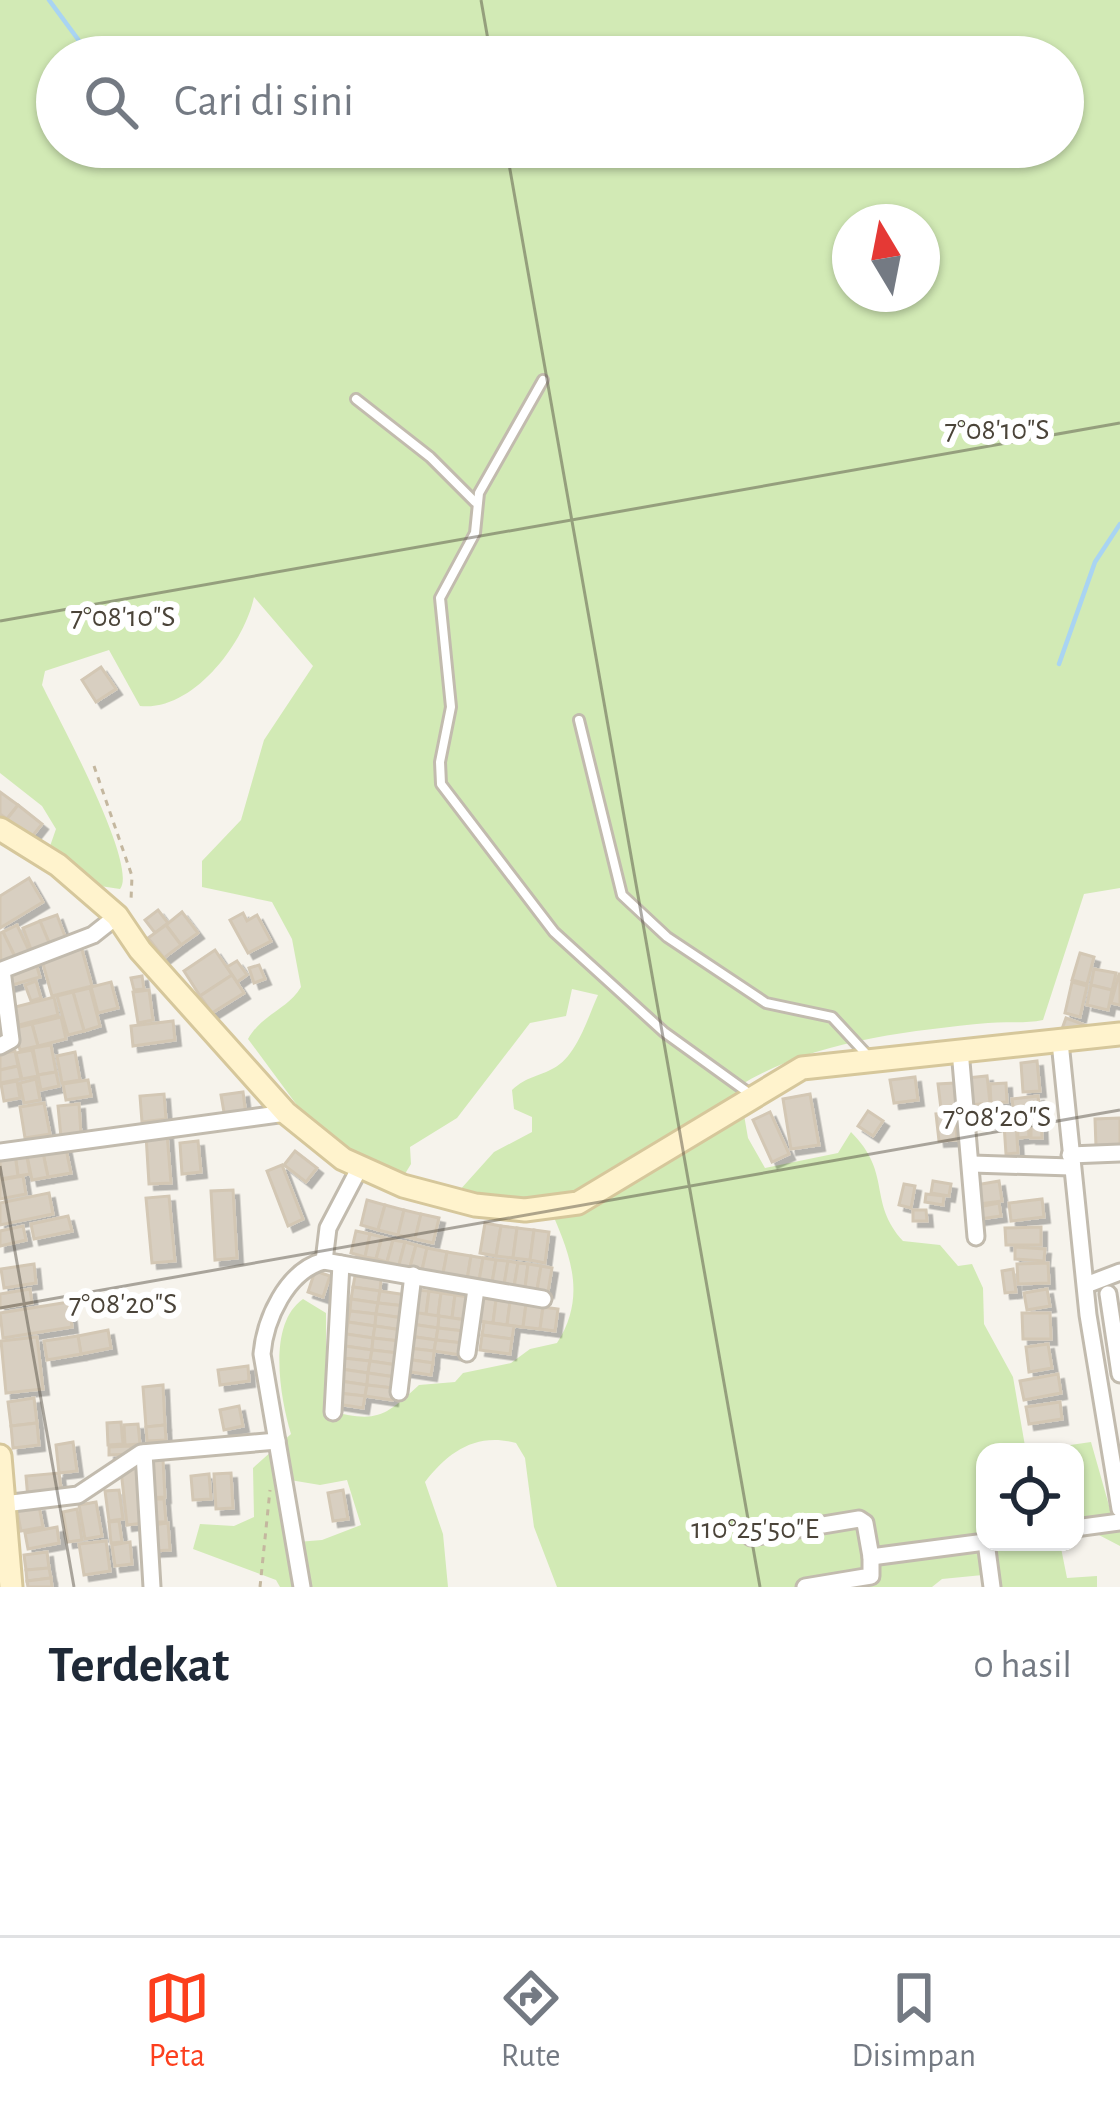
<!DOCTYPE html>
<html lang="id">
<head>
<meta charset="utf-8">
<style>
  :root { --surface:#fff; --page:#f6f6f7; --text:#1f2937; --muted:#747a83; --line:#e0e1e3; --accent:#fc3f1d }
  body { margin:0; font-family:"Alegreya Sans",sans-serif; background:var(--page); color:var(--text) }
  .controls { position:absolute; right:36px; bottom:36px; display:grid; overflow:hidden; border-radius:24px; box-shadow:0 3px 9px #0004 }
  .controls button { width:108px; height:108px; display:grid; place-items:center; padding:0; border:0; border-bottom:3px solid var(--line); background:var(--surface); color:var(--text); font:60px sans-serif }
  .compass { position:absolute; left:832px; top:204px; width:108px; height:108px; border-radius:50%; background:var(--surface); box-shadow:0 3px 9px #0004; rotate:350deg }
  .list { margin:0; padding:0; list-style:none }
  h2 { display:flex; justify-content:space-between; align-items:center; height:156px; margin:0; padding:0 48px; font-size:51px }
  h2 small { font-size:39px; font-weight:400; color:var(--muted) }
  .icon { flex:none; width:66px; height:66px; fill:none; stroke:currentColor; stroke-width:2; stroke-linecap:round; stroke-linejoin:round }
  .map { position:relative; flex:none; width:1120px; height:1587px; overflow:hidden }
  .search { position:absolute; background:var(--surface); box-shadow:0 3px 9px #0004; left:36px; right:36px; top:36px; height:132px; display:flex; align-items:center; gap:30px; box-sizing:border-box; padding:0 42px; border-radius:66px; color:var(--muted); font-size:45px }
  .sheet { height:348px; background:var(--surface) }
  nav { display:flex; justify-content:space-around; align-items:center; box-sizing:border-box; height:168px; border-top:3px solid var(--line); background:var(--surface); font-size:33px; color:var(--muted) }
  nav a { display:grid; justify-items:center; gap:6px }
  nav .on { color:var(--accent) }
  .map>svg:first-child { display:block }
  .green { fill:#d2eab5; fill-rule:evenodd }
  .lines { fill:none; stroke-linecap:round; stroke-linejoin:round }
  .stream { stroke:#a9d4f2; stroke-width:4.5 }
  .building { fill:#d8cfc1; stroke:#d3c7b4; stroke-width:3; filter:url(#shadow) }
  .lane-casing { stroke:#c2bbae; stroke-width:14 }
  .street-casing { stroke:#c2bbae; stroke-width:21 }
  .secondary-casing { stroke:#d6c79b; stroke-width:27 }
  .path { stroke:#c4b79f; stroke-width:3; stroke-dasharray:6 6; stroke-linecap:butt }
  .lane { stroke:#fff; stroke-width:8 }
  .street { stroke:#fff; stroke-width:15 }
  .secondary { stroke:#fff3cd; stroke-width:21 }
  .ticks { fill:none; stroke:#4b4439; stroke-width:3; stroke-opacity:0.45 }
  .ticks-label { font-size:30px; text-anchor:middle; fill:#4b4439; stroke:#fff; stroke-width:12; stroke-linejoin:round; paint-order:stroke }
</style>
</head>
<body>
<div class="map">
<svg width="1120" height="1587" viewBox="0 0 1120 1587">
  <defs>
    <filter id="shadow"><feDropShadow dx="5.5" dy="5.5" stdDeviation="0" flood-color="#0004"/></filter>
  </defs>
  <rect width="100%" height="100%" fill="#f6f3ec"/>
  <!-- green -->
  <path class="green" d="M0,0h1120v888l-36,6 -41,126c-19,4 -37,1 -55,3 -83,8 -179,19 -249,63l9,52 17,30 73,-15 13,-21c42,42 16,69 52,109l37,4 18,21 14,-2 11,24 1,36 29,53 12,69 11,4 55,-8 19,67 10,5v32l-23,-12 -22,2v-84h-90v90h80l-4,6 6,30 30,-2v11h-95l-9,-13 -51,5 -10,8h-375l-23,-60 -9,-69 -9,-15c-40,-11 -68,9 -91,39l18,52 5,53h-168l-4,-7 -83,-31 7,-25 34,2 20,-9 -1,-49 38,-34c-11,-37 -24,-110 12,-135l23,14v97c51,13 57,8 93,-25l36,-3 8,-9 48,-10 19,-14 27,-6c32,-50 11,-93 -10,-142l-50,-1 -38,-9 35,-39 38,-20v-15l-18,-8 -2,-19c15,-14 26,-13 42,-22 23,-12 34,-51 44,-73l-26,-6 -6,27 -36,7 -73,95 -47,29 1,17 -8,13 -64,-29 -37,-36 -54,-73c14,-25 39,-29 53,-52l-9,-48 -20,-37 -70,-15v-26l39,-41 23,-80 49,-74 -59,-69c-9,45 -61,115 -114,109l-31,-56 -64,21 -3,14c15,31 97,181 78,204l-20,-3 -51,-37 7,-20 -14,-23 -42,-33zM57,57h1006v90h-1006zM850,222h72v72h-72zM290,1480l30,5 27,-5 14,45 -39,15 -37,3z"/>
  <g class="lines">
    <!-- stream -->
    <g class="stream">
      <polyline points="49,0 91,57"/>
      <polyline points="179,147 185,155"/>
      <polyline points="1059,664 1095,562 1120,524"/>
    </g>
  </g>
  <!-- building -->
  <g class="building">
    <polygon points="101,667 116,689 96,702 82,680"/>
    <polygon points="0,792 18,805 7,819 0,814"/>
    <polygon points="18,805 42,824 31,838 7,819"/>
    <polygon points="29,878 43,902 0,928 0,896"/>
    <polygon points="158,910 168,923 155,933 145,920"/>
    <polygon points="182,912 198,933 181,945 166,925"/>
    <polygon points="243,913 247,921 257,915 271,941 248,953 230,920"/>
    <polygon points="57,915 66,939 50,945 40,921"/>
    <polygon points="40,921 50,945 32,952 23,928"/>
    <polygon points="17,925 31,955 17,961 3,932"/>
    <polygon points="166,925 181,945 164,958 148,938"/>
    <polygon points="3,932 17,961 1,969 0,933"/>
    <polygon points="81,946 92,986 52,996 41,957"/>
    <polygon points="215,950 232,975 200,996 184,971"/>
    <polygon points="1080,953 1094,957 1087,984 1072,980"/>
    <polygon points="35,960 40,977 9,986 4,969"/>
    <polygon points="237,961 247,975 237,982 227,967"/>
    <polygon points="259,965 265,979 254,983 249,968"/>
    <polygon points="1094,969 1116,973 1112,990 1091,985"/>
    <polygon points="1119,974 1120,974 1120,1005 1111,1003"/>
    <polygon points="232,975 244,993 212,1013 200,996"/>
    <polygon points="142,976 144,989 134,990 131,978"/>
    <polygon points="36,981 41,998 31,1001 25,985"/>
    <polygon points="111,982 118,1008 98,1013 91,987"/>
    <polygon points="1072,982 1087,986 1080,1017 1065,1013"/>
    <polygon points="1091,985 1112,990 1108,1010 1087,1005"/>
    <polygon points="90,988 100,1026 84,1031 73,992"/>
    <polygon points="149,990 153,1020 138,1023 133,992"/>
    <polygon points="73,992 84,1031 68,1035 57,996"/>
    <polygon points="54,997 58,1015 19,1025 15,1007"/>
    <polygon points="61,1017 66,1039 38,1046 32,1024"/>
    <polygon points="1066,1018 1085,1025 1080,1036 1062,1029"/>
    <polygon points="173,1021 175,1040 133,1046 131,1026"/>
    <polygon points="32,1024 38,1046 20,1050 15,1028"/>
    <polygon points="51,1045 56,1072 38,1075 33,1048"/>
    <polygon points="32,1050 38,1076 22,1079 16,1053"/>
    <polygon points="15,1051 18,1066 0,1070 0,1054"/>
    <polygon points="75,1052 80,1080 62,1083 57,1056"/>
    <polygon points="1037,1061 1040,1091 1023,1092 1021,1063"/>
    <polygon points="18,1066 21,1079 0,1083 0,1070"/>
    <polygon points="56,1072 59,1086 41,1090 38,1075"/>
    <polygon points="987,1076 990,1103 969,1105 966,1078"/>
    <polygon points="915,1077 918,1100 894,1103 890,1080"/>
    <polygon points="36,1079 40,1100 24,1103 20,1083"/>
    <polygon points="88,1080 91,1096 66,1100 63,1084"/>
    <polygon points="17,1081 20,1098 4,1101 1,1084"/>
    <polygon points="954,1083 957,1108 941,1109 938,1084"/>
    <polygon points="1006,1083 1007,1102 991,1103 990,1084"/>
    <polygon points="243,1092 246,1115 225,1118 221,1095"/>
    <polygon points="164,1094 166,1119 142,1122 140,1096"/>
    <polygon points="810,1094 819,1145 791,1149 783,1099"/>
    <polygon points="1038,1096 1040,1112 1014,1115 1012,1099"/>
    <polygon points="44,1103 50,1134 25,1138 20,1107"/>
    <polygon points="79,1104 81,1135 61,1137 58,1106"/>
    <polygon points="991,1106 1007,1110 1003,1125 987,1122"/>
    <polygon points="868,1111 883,1121 873,1136 858,1126"/>
    <polygon points="770,1112 789,1154 772,1162 753,1120"/>
    <polygon points="955,1113 957,1140 939,1141 936,1114"/>
    <polygon points="1031,1115 1041,1115 1042,1138 1031,1138"/>
    <polygon points="1028,1116 1029,1137 1018,1138 1017,1117"/>
    <polygon points="1120,1118 1120,1146 1096,1147 1095,1119"/>
    <polygon points="1016,1123 1018,1153 1006,1154 1004,1124"/>
    <polygon points="167,1133 171,1183 149,1184 146,1135"/>
    <polygon points="198,1141 201,1172 182,1174 180,1143"/>
    <polygon points="65,1144 71,1173 48,1177 42,1148"/>
    <polygon points="42,1148 48,1177 32,1180 26,1151"/>
    <polygon points="295,1151 317,1168 306,1182 284,1165"/>
    <polygon points="26,1152 30,1174 18,1176 15,1154"/>
    <polygon points="15,1154 18,1176 0,1179 0,1156"/>
    <polygon points="282,1165 303,1219 288,1226 267,1171"/>
    <polygon points="23,1176 26,1194 0,1199 0,1180"/>
    <polygon points="933,1181 951,1184 949,1196 931,1193"/>
    <polygon points="999,1181 1002,1201 979,1204 976,1185"/>
    <polygon points="904,1184 915,1186 911,1208 899,1205"/>
    <polygon points="233,1190 237,1258 215,1260 211,1191"/>
    <polygon points="49,1193 53,1214 0,1225 0,1203"/>
    <polygon points="926,1194 944,1196 943,1205 925,1202"/>
    <polygon points="169,1196 175,1261 152,1263 146,1198"/>
    <polygon points="1042,1199 1044,1217 1011,1221 1009,1203"/>
    <polygon points="367,1200 385,1205 378,1230 361,1225"/>
    <polygon points="999,1203 1001,1216 980,1219 978,1207"/>
    <polygon points="385,1205 404,1210 398,1235 378,1230"/>
    <polygon points="404,1210 421,1214 415,1239 398,1235"/>
    <polygon points="913,1210 926,1210 927,1221 913,1221"/>
    <polygon points="421,1214 439,1218 433,1243 415,1239"/>
    <polygon points="68,1216 72,1231 34,1239 31,1224"/>
    <polygon points="485,1223 501,1226 496,1256 480,1253"/>
    <polygon points="23,1226 26,1240 0,1246 0,1231"/>
    <polygon points="501,1226 517,1228 513,1258 496,1256"/>
    <polygon points="1041,1227 1041,1245 1006,1245 1005,1228"/>
    <polygon points="517,1228 534,1230 530,1260 513,1258"/>
    <polygon points="534,1230 549,1232 545,1263 530,1260"/>
    <polygon points="356,1231 370,1234 365,1257 351,1253"/>
    <polygon points="370,1234 382,1237 376,1259 365,1257"/>
    <polygon points="382,1237 393,1240 387,1262 376,1259"/>
    <polygon points="393,1240 405,1242 399,1265 387,1262"/>
    <polygon points="405,1242 416,1245 410,1267 399,1265"/>
    <polygon points="416,1245 427,1248 422,1270 410,1267"/>
    <polygon points="1015,1247 1045,1249 1044,1261 1015,1259"/>
    <polygon points="427,1248 447,1252 443,1274 422,1270"/>
    <polygon points="447,1252 471,1256 467,1280 443,1274"/>
    <polygon points="471,1256 483,1258 479,1281 467,1280"/>
    <polygon points="483,1258 496,1260 492,1283 479,1281"/>
    <polygon points="496,1260 508,1261 504,1285 492,1283"/>
    <polygon points="508,1261 518,1263 514,1287 504,1285"/>
    <polygon points="518,1263 528,1264 525,1288 514,1287"/>
    <polygon points="1048,1263 1049,1283 1018,1284 1017,1264"/>
    <polygon points="34,1264 36,1283 4,1288 1,1269"/>
    <polygon points="528,1264 541,1266 537,1290 525,1288"/>
    <polygon points="541,1266 552,1268 548,1292 537,1290"/>
    <polygon points="1013,1269 1016,1292 1005,1293 1002,1271"/>
    <polygon points="315,1271 330,1276 323,1297 308,1292"/>
    <polygon points="355,1276 381,1279 380,1291 353,1287"/>
    <polygon points="353,1287 380,1291 378,1303 351,1299"/>
    <polygon points="30,1289 32,1303 0,1308 0,1294"/>
    <polygon points="1047,1289 1050,1306 1027,1310 1024,1293"/>
    <polygon points="416,1290 429,1291 426,1315 412,1312"/>
    <polygon points="380,1291 407,1295 405,1306 378,1303"/>
    <polygon points="429,1291 441,1293 438,1316 426,1315"/>
    <polygon points="441,1293 455,1295 452,1318 438,1316"/>
    <polygon points="455,1295 469,1297 466,1320 452,1318"/>
    <polygon points="481,1298 496,1300 493,1323 478,1321"/>
    <polygon points="351,1299 378,1303 376,1314 350,1311"/>
    <polygon points="496,1300 510,1302 507,1325 493,1323"/>
    <polygon points="69,1302 72,1327 3,1338 0,1313"/>
    <polygon points="510,1302 526,1304 523,1327 507,1325"/>
    <polygon points="378,1303 405,1306 403,1318 376,1314"/>
    <polygon points="526,1304 543,1307 540,1329 523,1327"/>
    <polygon points="543,1307 558,1309 555,1331 540,1329"/>
    <polygon points="350,1311 376,1314 375,1326 348,1322"/>
    <polygon points="412,1312 439,1316 438,1328 411,1324"/>
    <polygon points="1022,1313 1050,1313 1051,1339 1023,1339"/>
    <polygon points="376,1314 403,1318 402,1330 375,1326"/>
    <polygon points="439,1316 466,1320 464,1331 438,1328"/>
    <polygon points="348,1322 375,1326 373,1338 346,1334"/>
    <polygon points="484,1322 514,1326 512,1339 482,1335"/>
    <polygon points="411,1324 438,1328 436,1340 409,1336"/>
    <polygon points="375,1326 402,1330 400,1341 373,1338"/>
    <polygon points="438,1328 464,1331 463,1343 436,1340"/>
    <polygon points="108,1330 111,1348 81,1354 78,1336"/>
    <polygon points="346,1334 373,1338 372,1350 345,1346"/>
    <polygon points="482,1335 512,1339 510,1354 480,1350"/>
    <polygon points="78,1336 81,1354 47,1360 44,1341"/>
    <polygon points="409,1336 436,1340 434,1351 408,1348"/>
    <polygon points="37,1337 43,1389 6,1393 1,1341"/>
    <polygon points="373,1338 400,1341 398,1353 372,1350"/>
    <polygon points="436,1340 463,1343 461,1355 434,1351"/>
    <polygon points="1048,1344 1052,1368 1029,1372 1026,1347"/>
    <polygon points="345,1346 372,1350 370,1361 343,1358"/>
    <polygon points="408,1348 434,1351 433,1363 406,1359"/>
    <polygon points="372,1350 398,1353 397,1365 370,1361"/>
    <polygon points="343,1358 370,1361 368,1373 341,1369"/>
    <polygon points="406,1359 433,1363 431,1375 404,1371"/>
    <polygon points="370,1361 397,1365 395,1377 368,1373"/>
    <polygon points="248,1366 249,1381 220,1385 218,1370"/>
    <polygon points="341,1369 368,1373 367,1385 340,1381"/>
    <polygon points="368,1373 395,1377 393,1388 367,1385"/>
    <polygon points="1058,1374 1061,1393 1024,1400 1020,1381"/>
    <polygon points="340,1381 367,1385 365,1396 338,1393"/>
    <polygon points="163,1385 165,1425 146,1427 143,1387"/>
    <polygon points="367,1385 393,1388 392,1400 365,1396"/>
    <polygon points="338,1393 365,1396 363,1408 337,1404"/>
    <polygon points="34,1398 37,1423 11,1426 8,1402"/>
    <polygon points="1060,1402 1062,1419 1029,1424 1026,1407"/>
    <polygon points="239,1406 243,1426 224,1430 220,1410"/>
    <polygon points="121,1422 123,1444 108,1445 107,1423"/>
    <polygon points="37,1423 39,1445 13,1448 11,1426"/>
    <polygon points="138,1424 140,1444 125,1445 124,1425"/>
    <polygon points="165,1425 166,1440 147,1441 146,1427"/>
    <polygon points="73,1442 77,1471 59,1473 56,1445"/>
    <polygon points="131,1446 131,1454 109,1455 109,1447"/>
    <polygon points="163,1460 165,1497 147,1498 145,1461"/>
    <polygon points="138,1468 144,1523 127,1525 121,1470"/>
    <polygon points="59,1473 62,1495 28,1499 26,1476"/>
    <polygon points="231,1473 233,1508 216,1509 214,1474"/>
    <polygon points="209,1474 211,1499 193,1500 191,1476"/>
    <polygon points="119,1490 123,1519 109,1521 105,1491"/>
    <polygon points="343,1490 348,1519 333,1521 328,1493"/>
    <polygon points="154,1499 164,1499 166,1522 155,1522"/>
    <polygon points="96,1502 102,1536 85,1539 79,1505"/>
    <polygon points="39,1506 43,1527 21,1531 17,1510"/>
    <polygon points="77,1509 82,1540 68,1542 63,1512"/>
    <polygon points="119,1521 122,1542 111,1543 109,1522"/>
    <polygon points="168,1523 170,1550 154,1551 152,1525"/>
    <polygon points="57,1527 59,1543 28,1549 25,1533"/>
    <polygon points="106,1541 110,1571 84,1575 79,1544"/>
    <polygon points="130,1542 132,1564 115,1566 112,1545"/>
    <polygon points="47,1552 49,1568 26,1570 24,1555"/>
    <polygon points="49,1568 51,1578 27,1581 26,1570"/>
    <polygon points="51,1578 52,1587 28,1587 27,1581"/>
  </g>
  <g class="lines">
    <!-- lane casing -->
    <g class="lane-casing">
      <g id="lane">
        <polyline points="543,380 479,493 475,533 440,598 451,707 440,762 441,784 554,932 664,1032 750,1094"/>
        <polyline points="356,399 430,457 475,502"/>
        <polyline points="579,720 622,895 667,937 766,1003 832,1017 869,1057"/>
      </g>
    </g>
    <!-- street casing -->
    <g class="street-casing">
      <g id="street">
        <polyline points="1060,1042 1088,1315 1120,1509"/>
        <polyline points="0,1046 11,1040 2,970 93,935 117,916"/>
        <polyline points="960,1050 976,1237"/>
        <polyline points="0,1152 286,1113"/>
        <polyline points="1070,1155 1120,1153"/>
        <polyline points="972,1164 1071,1167"/>
        <polyline points="360,1167 328,1228 324,1261 543,1299"/>
        <polyline points="1086,1285 1120,1272"/>
        <polyline points="1108,1294 1120,1374"/>
        <polyline points="467,1353 476,1289"/>
        <polyline points="399,1392 413,1275"/>
        <polyline points="333,1412 341,1264"/>
        <polyline points="144,1453 152,1587"/>
        <polyline points="4,1504 78,1495 141,1453 277,1441"/>
        <polyline points="1075,1528 1120,1522"/>
        <polyline points="751,1537 859,1519 865,1523 871,1557 985,1542"/>
        <polyline points="986,1542 992,1587"/>
        <path d="M302,1587l-40,-233c3,-34 24,-83 62,-93"/>
        <polyline points="805,1587 871,1576 871,1557"/>
      </g>
    </g>
    <!-- secondary casing -->
    <g class="secondary-casing">
      <g id="secondary">
        <polyline points="0,829 58,865 117,916 140,950 286,1113 343,1159 403,1186 475,1205 525,1210 578,1203 802,1068 1120,1034"/>
        <polyline points="0,1456 11,1587"/>
      </g>
    </g>
    <!-- path -->
    <g class="path">
      <polyline points="94,766 132,876 131,900"/>
      <polyline points="260,1587 270,1490"/>
    </g>
    <!-- lane -->
    <use href="#lane" class="lane"/>
    <!-- street -->
    <use href="#street" class="street"/>
    <!-- secondary -->
    <use href="#secondary" class="secondary"/>
  </g>
  <!-- ticks -->
  <path class="ticks" d="M481,0l10,57M506,147l254,1440M0,621l1120,-198M0,1166l74,421M0,1308l1120,-198"/>
  <g class="ticks-label">
    <text x="997" y="439">7°08'10"S</text>
    <text x="123" y="626">7°08'10"S</text>
    <text x="997" y="1126">7°08'20"S</text>
    <text x="123" y="1313">7°08'20"S</text>
    <text x="755" y="1538">110°25'50"E</text>
  </g>
</svg>
<div class="controls">
<button><svg class="icon" aria-label="locate" viewBox="0 0 24 24"><circle cx="12" cy="12" r="6"/><path d="M12 2v4M12 18v4M2 12h4M18 12h4"/></svg></button>
</div>
<svg class="compass" viewBox="-18 -18 36 36"><path d="M0-13l5 13h-10z" fill="#e53935"/><path d="M0 13l5-13h-10z" fill="#747a83"/></svg>
<div class="search"><svg class="icon" aria-label="search" viewBox="0 0 24 24"><circle cx="10" cy="10" r="6"/><path d="M15 15l6 6"/></svg>Cari di sini</div>
</div>
<section class="sheet">
<h2>Terdekat<small>0 hasil</small></h2>
<ul class="list">
</ul>
</section>
<nav>
<a class="on"><svg class="icon" aria-label="map" viewBox="0 0 24 24"><path d="M3 6l6-2 6 2 6-2v14l-6 2-6-2-6 2zM9 4v14M15 6v14"/></svg>Peta</a>
<a><svg class="icon" aria-label="directions" viewBox="0 0 24 24"><path d="M12 3l9 9-9 9-9-9zM9 14v-3h6M13 9l2 2-2 2"/></svg>Rute</a>
<a><svg class="icon" aria-label="saved" viewBox="0 0 24 24"><path d="M7 4h10v16l-5-4-5 4z"/></svg>Disimpan</a>
</nav>
</body>
</html>
